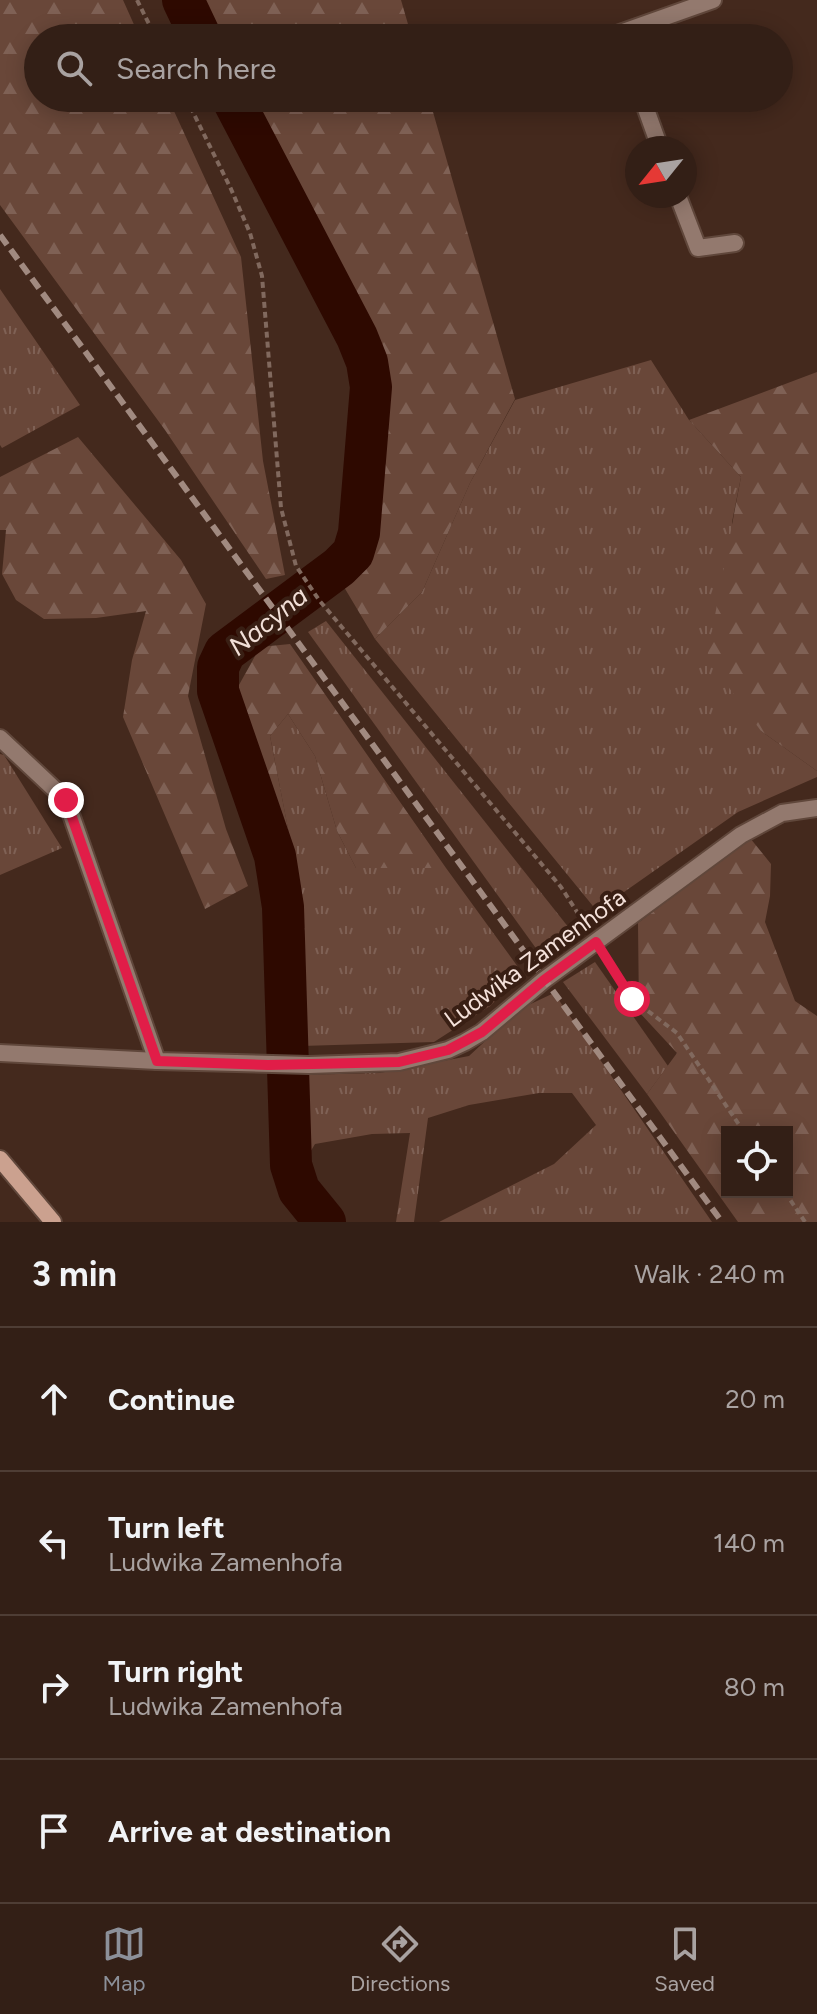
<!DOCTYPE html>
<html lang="en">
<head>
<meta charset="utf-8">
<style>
  :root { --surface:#331f16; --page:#3b271f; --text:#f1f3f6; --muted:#a9a2a1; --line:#4e3d35; --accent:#8c9099 }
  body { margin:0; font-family:Figtree,sans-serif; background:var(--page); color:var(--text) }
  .controls { position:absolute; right:24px; bottom:24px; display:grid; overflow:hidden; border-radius:0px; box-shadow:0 4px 20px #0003 }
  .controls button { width:72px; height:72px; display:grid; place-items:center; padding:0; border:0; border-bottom:2px solid var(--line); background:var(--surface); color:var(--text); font:40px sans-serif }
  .compass { position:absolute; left:625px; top:136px; width:72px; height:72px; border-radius:50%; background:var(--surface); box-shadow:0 4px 20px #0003; rotate:240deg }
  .stop { position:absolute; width:24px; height:24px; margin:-18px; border:6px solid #e11d48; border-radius:50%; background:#fff }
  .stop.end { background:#e11d48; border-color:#fff; box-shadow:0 2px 8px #0008 }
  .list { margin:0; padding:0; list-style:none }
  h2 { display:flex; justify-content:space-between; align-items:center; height:104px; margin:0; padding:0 32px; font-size:34px }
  h2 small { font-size:26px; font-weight:400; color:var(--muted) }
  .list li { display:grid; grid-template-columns:52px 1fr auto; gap:24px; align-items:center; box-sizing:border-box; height:144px; padding:0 32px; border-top:2px solid var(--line) }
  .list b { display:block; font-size:30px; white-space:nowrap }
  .list p { margin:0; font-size:26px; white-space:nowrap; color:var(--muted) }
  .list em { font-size:26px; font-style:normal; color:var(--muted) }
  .icon { flex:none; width:44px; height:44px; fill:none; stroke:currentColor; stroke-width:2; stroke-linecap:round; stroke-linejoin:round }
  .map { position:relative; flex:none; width:817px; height:1222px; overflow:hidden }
  .search { position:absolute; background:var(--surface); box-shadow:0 4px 20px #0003; left:24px; right:24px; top:24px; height:88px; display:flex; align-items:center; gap:20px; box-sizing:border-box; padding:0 28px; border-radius:44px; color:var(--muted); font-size:30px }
  .sheet { height:680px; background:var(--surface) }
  nav { display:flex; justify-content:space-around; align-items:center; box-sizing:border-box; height:112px; border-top:2px solid var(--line); background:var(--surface); font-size:22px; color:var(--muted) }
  nav a { display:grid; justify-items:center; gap:4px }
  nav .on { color:var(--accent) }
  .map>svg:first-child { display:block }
  .grass { fill:url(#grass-tufts) }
  .forest { fill:url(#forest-firs); fill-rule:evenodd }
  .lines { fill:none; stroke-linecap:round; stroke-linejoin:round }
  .river { stroke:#2e0900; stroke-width:42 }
  .street-casing { stroke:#60473b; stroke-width:20 }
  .secondary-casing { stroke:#60473b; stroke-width:20 }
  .path { stroke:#81695e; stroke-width:4; stroke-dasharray:6 4; stroke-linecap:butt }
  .street { stroke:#93796e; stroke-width:16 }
  .secondary { stroke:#cba18f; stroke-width:16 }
  .rail { stroke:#a18a80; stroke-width:6; stroke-dasharray:12 6; stroke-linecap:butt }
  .route { stroke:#e11d48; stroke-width:10 }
  .labels { text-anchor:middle; stroke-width:8; stroke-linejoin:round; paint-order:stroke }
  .street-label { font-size:24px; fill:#f5e2db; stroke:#391f14 }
  .water-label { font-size:26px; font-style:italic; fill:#f2e0d8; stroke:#391f14 }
</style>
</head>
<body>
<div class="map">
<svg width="817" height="1222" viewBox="0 0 817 1222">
  <defs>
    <pattern id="grass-tufts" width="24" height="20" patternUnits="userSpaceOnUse" patternTransform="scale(2)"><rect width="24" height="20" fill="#694739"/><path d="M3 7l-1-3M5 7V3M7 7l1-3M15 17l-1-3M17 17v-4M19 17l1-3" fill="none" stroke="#7f6155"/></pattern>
    <pattern id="forest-firs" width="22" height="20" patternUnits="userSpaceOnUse" patternTransform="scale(2)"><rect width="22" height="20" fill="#694739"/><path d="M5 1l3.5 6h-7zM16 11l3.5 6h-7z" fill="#7f6155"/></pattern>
  </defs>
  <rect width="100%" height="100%" fill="#44291d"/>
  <!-- grass -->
  <g class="grass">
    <polygon points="0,289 80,405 2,448 0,445"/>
    <polygon points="651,360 689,420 741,477 732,522 761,731 817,771 817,777 738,812 597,911 375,639 422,592 470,483 515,400"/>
    <polygon points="326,621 573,933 543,958 308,632"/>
    <polygon points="288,714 315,756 337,831 356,868 446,868 523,974 490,1006 434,1042 301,1046 303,982 297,875 270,736"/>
    <polygon points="0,754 4,755 62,848 0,875"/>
    <polygon points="595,962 668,1066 647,1094 563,982"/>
    <polygon points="554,993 712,1222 439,1222 554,1164 596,1125 572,1093 539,1093 469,1105 428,1118 414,1222 396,1222 410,1133 372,1134 315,1144 306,1159 299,1175 295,1075 380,1073 469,1056 520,1009"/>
    <polygon points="307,1164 312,1181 343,1222 331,1222 301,1182"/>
  </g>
  <!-- forest -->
  <g class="forest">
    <polygon points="0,0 123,0 140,38 38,38 38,98 168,98 241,257 263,461 285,575 266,579 165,430 0,205"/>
    <polygon points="192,0 401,0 412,38 210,38"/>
    <polygon points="241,98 429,98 515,399 470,483 422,592 375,639 341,582 366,555 372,506 380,388 369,341"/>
    <polygon points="817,372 817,771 761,731 707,658 741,477 689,420"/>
    <polygon points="78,437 181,560 206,604 188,696 226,829 248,886 205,909 123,717 132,660 146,611 96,618 44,619 16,600 2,574 6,530 0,530 0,477"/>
    <polygon points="290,644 446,868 356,868 337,831 315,756 288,714 270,736 293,854 286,853 267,804 234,694 260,647"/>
    <path d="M750,838l21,26 -1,32 -5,26 30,79 22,15v206h-79l-91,-128 30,-41 -38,-41 -1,-89zM727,1132h60v60h-60z"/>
  </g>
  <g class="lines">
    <!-- river -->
    <g class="river">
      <polyline points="183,0 201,38"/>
      <polyline points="232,98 357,337 367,362 371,387 359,533 353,553 339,567 225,652 218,667 218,691 275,856 283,907 291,1165 299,1190 325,1222"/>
    </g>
    <!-- street casing -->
    <g class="street-casing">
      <g id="street">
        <polyline points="606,38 713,0"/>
        <polyline points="642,98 660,148"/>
        <polyline points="678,196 698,248 735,243"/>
        <polyline points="0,738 66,800 157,1061"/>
        <polyline points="0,1053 157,1061 309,1065 399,1062 448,1050 465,1042 482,1032 544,980 741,835 782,813 817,808"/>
      </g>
    </g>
    <!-- secondary casing -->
    <g class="secondary-casing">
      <polyline id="secondary" points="0,1159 53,1222"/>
    </g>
    <!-- path -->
    <g class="path">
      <polyline points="137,0 156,38"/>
      <polyline points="186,98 231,189 250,233 262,276 281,508 296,566 319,600 561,887 586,926"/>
      <polyline points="605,957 632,999 677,1033 744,1132"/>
      <polyline points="785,1192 805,1222"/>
    </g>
    <!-- street -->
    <use href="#street" class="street"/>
    <!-- secondary -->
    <use href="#secondary" class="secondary"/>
    <!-- rail -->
    <polyline class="rail" points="0,235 722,1222"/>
  </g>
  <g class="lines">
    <!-- route -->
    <polyline class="route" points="66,800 157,1061 268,1065 399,1062 448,1050 482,1032 544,980 596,942 632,999"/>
  </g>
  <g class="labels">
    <!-- street labels -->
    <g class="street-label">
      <text transform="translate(535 958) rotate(-36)" y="8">Ludwika Zamenhofa</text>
    </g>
    <!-- water labels -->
    <g class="water-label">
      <text transform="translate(268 621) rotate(-39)" y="9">Nacyna</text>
    </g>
  </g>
</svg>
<div class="controls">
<button><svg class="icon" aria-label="locate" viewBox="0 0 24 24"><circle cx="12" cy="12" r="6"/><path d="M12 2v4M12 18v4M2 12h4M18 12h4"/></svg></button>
</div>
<svg class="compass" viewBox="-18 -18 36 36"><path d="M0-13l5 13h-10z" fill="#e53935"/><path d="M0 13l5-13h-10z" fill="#a9a2a1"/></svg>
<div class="stop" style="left:632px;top:999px"></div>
<div class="stop end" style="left:66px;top:800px"></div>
<div class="search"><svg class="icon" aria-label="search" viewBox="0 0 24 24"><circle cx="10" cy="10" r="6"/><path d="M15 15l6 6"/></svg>Search here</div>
</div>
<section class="sheet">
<h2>3 min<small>Walk · 240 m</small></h2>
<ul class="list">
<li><svg class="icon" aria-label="ahead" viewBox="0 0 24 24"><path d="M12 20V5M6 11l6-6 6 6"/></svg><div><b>Continue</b></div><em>20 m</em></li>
<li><svg class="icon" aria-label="left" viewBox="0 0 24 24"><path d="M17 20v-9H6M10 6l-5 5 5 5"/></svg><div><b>Turn left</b><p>Ludwika Zamenhofa</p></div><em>140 m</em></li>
<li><svg class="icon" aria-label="right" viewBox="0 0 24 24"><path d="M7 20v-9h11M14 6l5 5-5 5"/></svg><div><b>Turn right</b><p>Ludwika Zamenhofa</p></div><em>80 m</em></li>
<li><svg class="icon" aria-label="arrive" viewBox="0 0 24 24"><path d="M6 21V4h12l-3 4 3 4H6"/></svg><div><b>Arrive at destination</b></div></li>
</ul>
</section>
<nav>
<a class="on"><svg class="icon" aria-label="map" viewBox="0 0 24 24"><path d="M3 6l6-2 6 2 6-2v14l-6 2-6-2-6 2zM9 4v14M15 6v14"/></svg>Map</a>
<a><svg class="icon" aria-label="directions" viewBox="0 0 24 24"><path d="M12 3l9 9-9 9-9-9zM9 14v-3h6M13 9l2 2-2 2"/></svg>Directions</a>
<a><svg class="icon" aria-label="saved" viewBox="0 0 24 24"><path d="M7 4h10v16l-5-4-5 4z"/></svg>Saved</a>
</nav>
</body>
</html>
